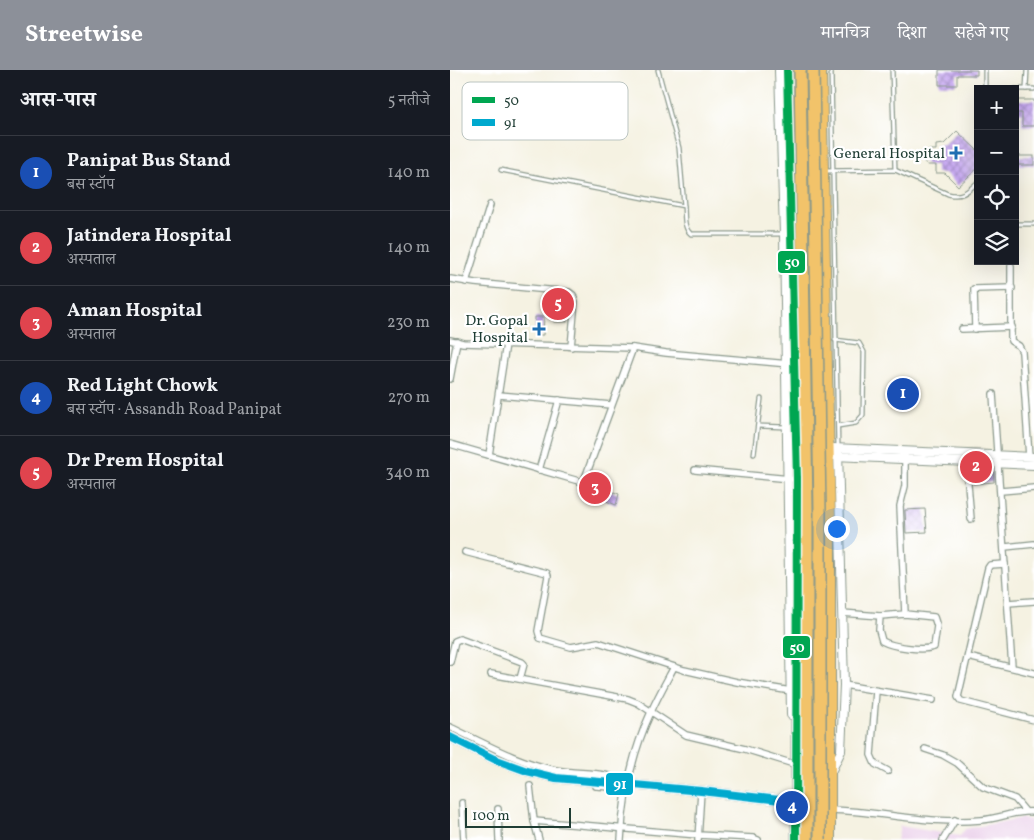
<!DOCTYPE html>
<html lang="hi">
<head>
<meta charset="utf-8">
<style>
  :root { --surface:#171b24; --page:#20242c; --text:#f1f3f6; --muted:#9ea1a6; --line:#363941; --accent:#8c9099 }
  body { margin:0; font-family:Vollkorn,"Noto Serif Devanagari",serif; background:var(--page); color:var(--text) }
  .controls { position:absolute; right:15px; top:15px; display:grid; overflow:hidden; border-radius:0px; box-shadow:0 5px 20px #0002 }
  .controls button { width:45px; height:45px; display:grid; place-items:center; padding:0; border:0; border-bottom:1px solid var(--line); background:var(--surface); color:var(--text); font:25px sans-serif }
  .scale { position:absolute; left:15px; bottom:12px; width:106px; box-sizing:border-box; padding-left:5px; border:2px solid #1f3d34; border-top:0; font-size:14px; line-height:18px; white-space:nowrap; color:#1f3d34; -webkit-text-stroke:4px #fff; paint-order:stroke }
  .you { position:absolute; left:386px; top:458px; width:18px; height:18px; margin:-12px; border:4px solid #fff; border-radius:50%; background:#1a73e8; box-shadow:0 0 0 8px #1a73e833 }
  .badge { display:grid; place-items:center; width:32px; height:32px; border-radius:50%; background:var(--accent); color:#fff; font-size:16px; font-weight:700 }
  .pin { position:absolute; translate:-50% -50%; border:2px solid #fff; box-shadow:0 1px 5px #0006 }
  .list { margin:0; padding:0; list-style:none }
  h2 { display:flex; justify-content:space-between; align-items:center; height:65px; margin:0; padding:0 20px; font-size:21px }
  h2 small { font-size:16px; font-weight:400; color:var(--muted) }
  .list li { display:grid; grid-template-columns:32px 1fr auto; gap:15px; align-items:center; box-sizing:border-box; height:75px; padding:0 20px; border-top:1px solid var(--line) }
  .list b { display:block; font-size:19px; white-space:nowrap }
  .list p { margin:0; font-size:16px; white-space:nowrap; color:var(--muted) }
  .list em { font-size:16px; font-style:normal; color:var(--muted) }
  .icon { flex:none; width:28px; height:28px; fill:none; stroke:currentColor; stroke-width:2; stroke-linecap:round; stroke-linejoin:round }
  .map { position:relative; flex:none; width:584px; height:770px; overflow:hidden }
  header { display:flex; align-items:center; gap:30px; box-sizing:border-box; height:70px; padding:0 25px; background:var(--accent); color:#fff }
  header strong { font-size:24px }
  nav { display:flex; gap:28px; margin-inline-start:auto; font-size:18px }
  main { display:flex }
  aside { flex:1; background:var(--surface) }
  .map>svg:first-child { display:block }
  .built { fill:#ebd1eb }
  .building { fill:url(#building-cross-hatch) }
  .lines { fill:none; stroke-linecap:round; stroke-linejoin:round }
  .service-casing { stroke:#8a988b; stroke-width:5.5 }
  .minor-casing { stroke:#8a988b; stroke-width:8 }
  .tertiary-casing { stroke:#8a988b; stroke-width:10 }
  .primary-casing { stroke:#8a988b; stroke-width:11 }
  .trunk-casing { stroke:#8a988b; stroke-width:12 }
  .service { stroke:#fff; stroke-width:3 }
  .minor { stroke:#fff; stroke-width:5.5 }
  .tertiary { stroke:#fff; stroke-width:8 }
  .primary { stroke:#f2c36a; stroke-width:9 }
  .trunk { stroke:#f2c36a; stroke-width:10 }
  .motorway-bridge-casing { stroke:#8a988b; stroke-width:14; stroke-linecap:butt }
  .motorway-bridge { stroke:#f2c36a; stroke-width:11 }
  .bus-1-casing { stroke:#fff; stroke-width:11 }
  .bus-2-casing { stroke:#fff; stroke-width:11 }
  .bus-1 { stroke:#00a651; stroke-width:8 }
  .bus-2 { stroke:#00a9ce; stroke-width:8 }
  .poi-dot { fill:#1f6fb2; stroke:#fff; stroke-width:2 }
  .labels { text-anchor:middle; stroke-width:4.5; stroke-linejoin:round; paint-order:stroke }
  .poi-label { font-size:15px; fill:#1f3d34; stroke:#fff; text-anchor:end }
  .key { fill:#fff; stroke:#bcc5c2; stroke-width:1 }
  .key-label { font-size:14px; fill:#1f3d34 }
  .line-badge { stroke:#fff; stroke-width:2 }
  .badge-label { font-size:14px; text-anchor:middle; font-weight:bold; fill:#fff }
</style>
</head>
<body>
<header>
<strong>Streetwise</strong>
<nav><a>मानचित्र</a><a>दिशा</a><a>सहेजे गए</a></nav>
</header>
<main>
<aside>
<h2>आस-पास<small>5 नतीजे</small></h2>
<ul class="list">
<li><span class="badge" style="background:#1a4fb4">1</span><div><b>Panipat Bus Stand</b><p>बस स्टॉप</p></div><em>140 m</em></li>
<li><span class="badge" style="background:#e0444e">2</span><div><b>Jatindera Hospital</b><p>अस्पताल</p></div><em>140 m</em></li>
<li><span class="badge" style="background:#e0444e">3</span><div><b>Aman Hospital</b><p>अस्पताल</p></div><em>230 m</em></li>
<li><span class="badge" style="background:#1a4fb4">4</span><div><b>Red Light Chowk</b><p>बस स्टॉप · Assandh Road Panipat</p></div><em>270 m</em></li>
<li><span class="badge" style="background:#e0444e">5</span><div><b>Dr Prem Hospital</b><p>अस्पताल</p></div><em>340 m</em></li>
</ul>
</aside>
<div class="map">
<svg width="584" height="770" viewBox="0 0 584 770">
  <defs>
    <pattern id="building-cross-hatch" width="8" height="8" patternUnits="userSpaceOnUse" patternTransform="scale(1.25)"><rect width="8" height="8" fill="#c7a9f1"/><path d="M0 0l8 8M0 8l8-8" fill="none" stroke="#a18bc4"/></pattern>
  </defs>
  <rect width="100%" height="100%" fill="#fff"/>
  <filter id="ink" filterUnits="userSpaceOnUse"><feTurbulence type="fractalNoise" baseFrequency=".02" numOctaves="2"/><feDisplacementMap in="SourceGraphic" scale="10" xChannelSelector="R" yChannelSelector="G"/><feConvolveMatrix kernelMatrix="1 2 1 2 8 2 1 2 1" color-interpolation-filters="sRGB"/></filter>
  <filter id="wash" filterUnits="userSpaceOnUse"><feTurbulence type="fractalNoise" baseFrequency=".0096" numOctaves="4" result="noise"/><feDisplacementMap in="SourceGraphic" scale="20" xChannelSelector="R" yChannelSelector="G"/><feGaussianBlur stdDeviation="1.12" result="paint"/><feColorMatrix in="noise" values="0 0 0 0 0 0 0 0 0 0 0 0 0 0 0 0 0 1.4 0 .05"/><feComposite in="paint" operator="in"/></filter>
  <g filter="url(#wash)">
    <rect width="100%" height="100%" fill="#f5f2e2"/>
    <!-- built -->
    <polygon class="built" points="573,748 584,751 584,770 447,770 450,756 510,766 515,759"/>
    <g id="blocks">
      <!-- building -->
      <g class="building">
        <polygon points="489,0 527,0 527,5 507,5 507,15 489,15"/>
        <polygon points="565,30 584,30 584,56 572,56 572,43 565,43"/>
        <polygon points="507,61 528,81 528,98 508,116 495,103 486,103 486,95 478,95 473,91 473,85 479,80 486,80 486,75 494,74"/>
        <rect x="565" y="86" width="19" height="9"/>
        <rect x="104" y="233" width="13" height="19"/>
        <polygon points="85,247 94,247 93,265 85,265"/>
        <polygon points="521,398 543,399 544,412 523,414"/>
        <polygon points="143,414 169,424 166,435 139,424"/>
        <polygon points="475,439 477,462 456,463 455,440"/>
      </g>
    </g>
  </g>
  <g filter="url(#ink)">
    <use href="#blocks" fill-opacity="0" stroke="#8a988b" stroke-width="1"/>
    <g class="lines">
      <!-- service casing -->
      <g class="service-casing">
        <g id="service">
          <polyline points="208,0 229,78 234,136"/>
          <polyline points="381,0 388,377"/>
          <polyline points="442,0 445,100"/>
          <polyline points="535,19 535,0"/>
          <polyline points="565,19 584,19"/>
          <polyline points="576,19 577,0"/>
          <path d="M51,100l183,36c1,9 -1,22 7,28h92"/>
          <path d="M374,101l71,-1 53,24c14,4 20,-3 30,-12"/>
          <polyline points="565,154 584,154"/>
          <polyline points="385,270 409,273 414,282 413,345 406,353 388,356"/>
          <polyline points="308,356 336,357"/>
          <polyline points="304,384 311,329"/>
        </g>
      </g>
      <!-- minor casing -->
      <g class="minor-casing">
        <g id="minor">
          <polyline points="561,196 561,271 569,276 572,282 579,387"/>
          <polyline points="0,209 25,213 119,222 123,225 125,231 121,277"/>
          <polyline points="16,212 40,135"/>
          <polyline points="512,259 562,257"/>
          <polyline points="525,259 524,219 562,218"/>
          <polyline points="0,270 13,273 183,278 216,283 339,294"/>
          <polyline points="0,309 7,271"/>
          <polyline points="543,324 562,597"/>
          <polyline points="49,325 161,335"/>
          <polyline points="0,374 132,412 135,408 183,278"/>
          <polyline points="39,385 56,274"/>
          <polyline points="516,392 521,449"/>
          <polyline points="89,400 109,330"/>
          <polyline points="245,400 340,409"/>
          <polyline points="551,421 584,418"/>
          <polyline points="555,477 584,474"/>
          <polyline points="15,482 97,503 98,506 88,561 90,568 121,577 148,572 234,600 287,612 341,621"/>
          <polyline points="555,494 540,495 538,498 508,627 511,631 584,650"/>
          <polyline points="558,533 584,531"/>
          <polyline points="392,543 430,546"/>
          <path d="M455,544l-25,2 -1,14 3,11c11,6 40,10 52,6l3,-21 -3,-9 -29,-3 -5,-108 5,-20v-30"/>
          <polyline points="518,587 584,603"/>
          <polyline points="0,592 5,571 10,569 72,592 74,594 70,609"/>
          <polyline points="41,604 178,629 188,633 236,665 295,679 347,695"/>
          <polyline points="394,615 483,630"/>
          <polyline points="426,621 421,685 425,694 438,701"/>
          <path d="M0,657c34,16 69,36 106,43 24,5 50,0 71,13"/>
          <polyline points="475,679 493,685 507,693 533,717 565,729 575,741"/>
          <polyline points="80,716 84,751 89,770"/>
          <polyline points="146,716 162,717 169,716"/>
          <polyline points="12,733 14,770"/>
          <polyline points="48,739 49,770"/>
          <path d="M380,740c49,1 101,15 151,10 18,-1 35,-10 53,-8"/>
          <polyline points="84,751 248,765 303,768 308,770"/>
          <path d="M171,770c2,-43 12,-89 30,-128 7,-16 15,-30 23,-45"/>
          <polyline points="248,770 251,721"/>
          <polyline points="493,770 505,750"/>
        </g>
      </g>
      <!-- tertiary casing -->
      <g class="tertiary-casing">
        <g id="tertiary">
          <polyline points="329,0 334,164 341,645"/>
          <polyline points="383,378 584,387"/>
          <polyline points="384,386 584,395"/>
          <polyline points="380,704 391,681 394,615 388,379"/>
        </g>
      </g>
      <!-- primary casing -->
      <g class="primary-casing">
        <polyline id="primary" points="0,667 44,689 77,701 106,708 251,721 347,732"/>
      </g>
      <!-- trunk casing -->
      <g class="trunk-casing">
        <g id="trunk">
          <polyline points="337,0 347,409 346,770"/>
          <polyline points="371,0 380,451 380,770"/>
        </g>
      </g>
      <!-- service -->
      <use href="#service" class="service"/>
      <!-- minor -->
      <use href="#minor" class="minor"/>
      <!-- tertiary -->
      <use href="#tertiary" class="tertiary"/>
      <!-- primary -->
      <use href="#primary" class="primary"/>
      <!-- trunk -->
      <use href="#trunk" class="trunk"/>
      <!-- motorway-bridge casing -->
      <g class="motorway-bridge-casing">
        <g id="motorway-bridge">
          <polyline points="350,0 357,439 357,770"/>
          <polyline points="363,0 370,441 370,770"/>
        </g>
      </g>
      <!-- motorway-bridge -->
      <use href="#motorway-bridge" class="motorway-bridge"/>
      <!-- bus-1 casing -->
      <g class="bus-1-casing">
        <polyline id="bus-1" points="337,0 347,409 346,770"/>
      </g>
      <!-- bus-2 casing -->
      <g class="bus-2-casing">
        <polyline id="bus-2" points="0,667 44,689 77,701 106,708 251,721 347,732"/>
      </g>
      <!-- bus-1 -->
      <use href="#bus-1" class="bus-1"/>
      <!-- bus-2 -->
      <use href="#bus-2" class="bus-2"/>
    </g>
  </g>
  <!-- markers -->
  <g class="poi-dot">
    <path d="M503.5 75.5h5v5h5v5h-5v5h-5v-5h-5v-5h5z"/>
    <path d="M86.5 251.5h5v5h5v5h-5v5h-5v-5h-5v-5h5z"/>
  </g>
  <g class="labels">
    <!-- poi labels -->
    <g class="poi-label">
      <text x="495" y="88">General Hospital</text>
      <text x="78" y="255">Dr. Gopal<tspan x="78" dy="17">Hospital</tspan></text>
    </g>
  </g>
  <!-- legend -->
  <rect x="12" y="12" width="166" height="58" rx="8" class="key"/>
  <rect x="22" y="27" width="23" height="6" fill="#00a651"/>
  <rect x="22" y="49" width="23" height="7" fill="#00a9ce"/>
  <g class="key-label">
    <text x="54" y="35">50</text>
    <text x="54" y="57">91</text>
  </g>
  <g class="line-badge">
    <rect x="327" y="180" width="29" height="24" rx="5" fill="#00a651"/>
    <rect x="332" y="565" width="29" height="24" rx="5" fill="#00a651"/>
    <rect x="155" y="702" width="29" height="24" rx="5" fill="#00a9ce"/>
  </g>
  <g class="badge-label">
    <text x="342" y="197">50</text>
    <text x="347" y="582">50</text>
    <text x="170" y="719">91</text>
  </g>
</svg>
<div class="controls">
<button>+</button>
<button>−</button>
<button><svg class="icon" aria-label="locate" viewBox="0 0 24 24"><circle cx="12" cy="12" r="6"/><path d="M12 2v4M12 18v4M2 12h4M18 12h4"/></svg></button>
<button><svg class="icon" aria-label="layers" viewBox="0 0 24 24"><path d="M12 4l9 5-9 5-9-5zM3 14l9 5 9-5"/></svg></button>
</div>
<div class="scale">100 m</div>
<div class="you"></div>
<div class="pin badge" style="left:453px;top:324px;background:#1a4fb4">1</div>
<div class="pin badge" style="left:526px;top:397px;background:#e0444e">2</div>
<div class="pin badge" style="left:145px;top:418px;background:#e0444e">3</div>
<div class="pin badge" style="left:342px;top:737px;background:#1a4fb4">4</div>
<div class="pin badge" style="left:108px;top:234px;background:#e0444e">5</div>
</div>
</main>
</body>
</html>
